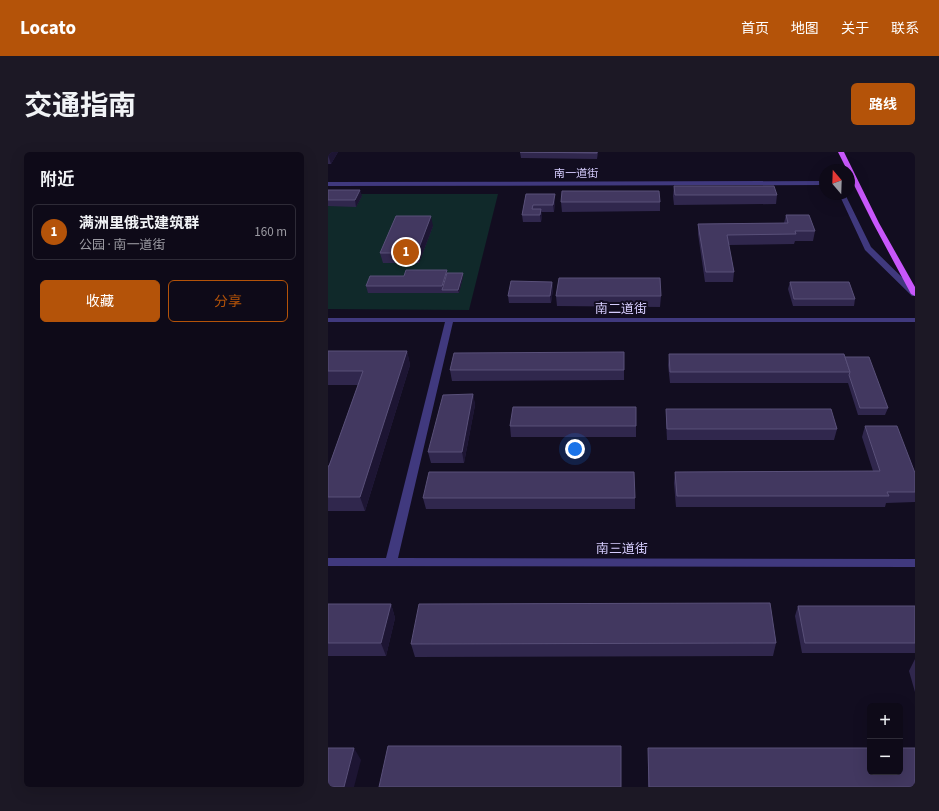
<!DOCTYPE html>
<html lang="zh">
<head>
<meta charset="utf-8">
<style>
  :root { --surface:#0e0a18; --page:#1c1825; --text:#f1f3f6; --muted:#9b9aa2; --line:#2e2b37; --accent:#b45309 }
  body { margin:0; font-family:"Source Sans 3","Noto Sans SC",sans-serif; background:var(--page); color:var(--text) }
  .controls { position:absolute; right:12px; bottom:12px; display:grid; overflow:hidden; border-radius:6px; box-shadow:0 4px 16px #0002 }
  .controls button { width:36px; height:36px; display:grid; place-items:center; padding:0; border:0; border-bottom:1px solid var(--line); background:var(--surface); color:var(--text); font:20px sans-serif }
  .compass { position:absolute; left:491px; top:12px; width:36px; height:36px; border-radius:50%; background:var(--surface); box-shadow:0 4px 16px #0002; rotate:341deg }
  .you { position:absolute; left:247px; top:297px; width:14px; height:14px; margin:-10px; border:3px solid #fff; border-radius:50%; background:#1a73e8; box-shadow:0 0 0 6px #1a73e833 }
  .badge { display:grid; place-items:center; width:26px; height:26px; border-radius:50%; background:var(--accent); color:#fff; font-size:13px; font-weight:700 }
  .pin { position:absolute; translate:-50% -50%; border:2px solid #fff; box-shadow:0 1px 4px #0006 }
  .list { margin:0; padding:0; list-style:none }
  h2 { display:flex; justify-content:space-between; align-items:center; height:52px; margin:0; padding:0 16px; font-size:17px }
  h2 small { font-size:13px; font-weight:400; color:var(--muted) }
  .list li { display:grid; grid-template-columns:26px 1fr auto; gap:12px; align-items:center; box-sizing:border-box; height:56px; margin:0 8px 8px; padding:0 8px; border:1px solid var(--line); border-radius:6px }
  .list b { display:block; font-size:15px; white-space:nowrap }
  .list p { margin:0; font-size:13px; white-space:nowrap; color:var(--muted) }
  .list em { font-size:13px; font-style:normal; color:var(--muted) }
  .actions { display:flex; gap:8px; padding:12px 16px }
  .actions a { flex:1; padding:9px 0; border:1px solid var(--accent); border-radius:6px; text-align:center; font-size:14px; color:var(--accent) }
  .actions .main { background:var(--accent); color:#fff }
  .map { position:relative; flex:none; width:587px; height:635px; overflow:hidden; border-radius:6px }
  header { display:flex; align-items:center; gap:24px; box-sizing:border-box; height:56px; padding:0 20px; background:var(--accent); color:#fff }
  header strong { font-size:19px }
  nav { display:flex; gap:22px; margin-inline-start:auto; font-size:14px }
  .intro { display:flex; align-items:center; justify-content:space-between; box-sizing:border-box; height:96px; padding:0 24px }
  h1 { margin:0; font-size:28px }
  .button { padding:10px 18px; border-radius:6px; background:var(--accent); color:#fff; font-size:14px; font-weight:700 }
  main { display:flex; gap:24px; padding:0 24px }
  aside { flex:1; background:var(--surface); border-radius:6px; box-shadow:0 4px 16px #0002 }
  .map>svg:first-child { display:block }
  .green { fill:#10292a }
  .lines { fill:none; stroke-linecap:round; stroke-linejoin:round }
  .minor { fill:#40397e; fill-rule:evenodd }
  .major { fill:#c857fb; fill-rule:evenodd }
  .wall { fill:#30274d }
  .shaded-wall { fill:#1d1533 }
  .building { fill:#423860; stroke:#595079 }
  .labels { text-anchor:middle; stroke-width:4; stroke-linejoin:round; paint-order:stroke }
  .far-street-label { font-size:11px; fill:#d6cdfe; stroke:#120d20 }
  .street-label { font-size:13px; fill:#d6cdfe; stroke:#120d20 }
</style>
</head>
<body>
<header>
<strong>Locato</strong>
<nav><a>首页</a><a>地图</a><a>关于</a><a>联系</a></nav>
</header>
<div class="intro"><h1>交通指南</h1><a class="button">路线</a></div>
<main>
<aside>
<h2>附近<small></small></h2>
<ul class="list">
<li><span class="badge">1</span><div><b>满洲里俄式建筑群</b><p>公园 · 南一道街</p></div><em>160 m</em></li>
</ul>
<div class="actions"><a class="main">收藏</a><a>分享</a></div>
</aside>
<div class="map">
<svg width="587" height="635" viewBox="0 0 587 635">
  <rect width="100%" height="100%" fill="#120d20"/>
  <!-- green -->
  <polygon class="green" points="0,42 170,42 141,158 0,157"/>
  <g class="lines">
    <!-- minor -->
    <g class="minor">
      <polygon points="497,29 497,33 0,34 0,30"/>
      <polygon points="511,42 517,42 543,95 587,138 587,144 584,144 537,98"/>
      <polygon points="0,166 587,166 587,170 125,170 70,406 587,407 587,415 0,414 0,406 58,406 117,170 0,170"/>
    </g>
    <!-- major -->
    <polygon class="major" points="510,0 516,0 551,71 587,135 587,144 583,142 545,71 521,23 521,18 519,18"/>
  </g>
  <!-- wall -->
  <g class="wall">
    <polygon points="0,0 10,0 3,12 0,12"/>
    <polygon points="192,0 270,0 269,7 193,6"/>
    <polygon points="346,34 449,43 448,52 346,53 345,44"/>
    <polygon points="0,38 34,44 28,55 0,54"/>
    <polygon points="198,42 227,49 226,60 213,60 214,64 213,70 195,70 194,63"/>
    <polygon points="233,50 332,50 332,59 234,60"/>
    <polygon points="458,63 487,79 485,89 467,89 466,92 401,93 406,120 405,130 377,130 370,82 370,72 456,71"/>
    <polygon points="105,74 91,111 55,111 52,101"/>
    <polygon points="119,118 119,121 135,121 135,125 131,141 40,141 38,134 76,124"/>
    <polygon points="224,130 225,137 223,151 181,151 180,144"/>
    <polygon points="462,130 527,147 526,154 465,154 460,137"/>
    <polygon points="228,144 333,144 332,155 229,154"/>
    <polygon points="0,199 79,199 82,213 37,359 0,359 0,314 1,314 30,233 0,233"/>
    <polygon points="296,200 296,228 124,229 122,218"/>
    <polygon points="341,202 517,205 560,256 557,263 530,263 520,231 342,231 340,213"/>
    <polygon points="145,242 147,253 136,311 103,311 100,300"/>
    <polygon points="338,257 509,277 506,288 339,288 338,268"/>
    <polygon points="182,274 308,274 308,285 183,285"/>
    <polygon points="537,274 587,340 587,350 558,351 557,355 348,355 346,331 347,320 545,319 534,285"/>
    <polygon points="95,346 307,346 307,357 98,357"/>
    <polygon points="0,452 63,452 67,466 58,504 0,504"/>
    <polygon points="470,454 587,454 587,501 474,501 467,464"/>
    <polygon points="448,491 445,504 87,505 83,492"/>
    <polygon points="587,507 587,540 581,519"/>
    <polygon points="320,596 587,635 320,635"/>
  </g>
  <!-- shaded-wall -->
  <g class="shaded-wall">
    <polygon points="2,0 10,0 3,12 0,3"/>
    <polygon points="32,38 34,44 28,55 27,48"/>
    <polygon points="227,42 227,49 226,60 225,53"/>
    <polygon points="213,57 214,64 213,70 212,63"/>
    <polygon points="103,64 105,74 91,111 89,101"/>
    <polygon points="119,118 120,125 114,138 114,134"/>
    <polygon points="135,121 135,125 131,141 130,138"/>
    <polygon points="224,130 225,137 223,151 222,144"/>
    <polygon points="79,199 82,213 37,359 32,345"/>
    <polygon points="145,242 147,253 136,311 134,300"/>
    <polygon points="63,452 67,466 58,504 53,491"/>
    <polygon points="26,596 33,608 26,635 16,635"/>
  </g>
  <!-- building -->
  <g class="building">
    <polygon points="192,0 269,0 269,1"/>
    <polygon points="346,34 446,34 449,43 347,43"/>
    <polygon points="0,38 32,38 27,48 0,48"/>
    <polygon points="234,39 331,39 332,50 233,50"/>
    <polygon points="198,42 227,42 225,53 205,53 204,57 213,57 212,63 194,63"/>
    <polygon points="458,63 481,63 487,79 467,79 468,82 399,83 406,120 378,120 370,72 460,71"/>
    <polygon points="68,64 103,64 89,101 52,101"/>
    <polygon points="78,118 119,118 114,134 38,134 42,124 76,124"/>
    <polygon points="119,121 135,121 130,138 114,138"/>
    <polygon points="231,126 332,126 333,144 228,144"/>
    <polygon points="183,129 224,130 222,144 180,144"/>
    <polygon points="462,130 521,130 527,147 466,147"/>
    <polygon points="0,199 79,199 32,345 0,345 0,314 1,314 35,219 0,219"/>
    <polygon points="296,200 296,218 122,218 126,201"/>
    <polygon points="341,202 516,202 522,220 342,220"/>
    <polygon points="517,205 541,205 560,256 532,256 521,223 522,220"/>
    <polygon points="145,242 134,300 100,300 115,243"/>
    <polygon points="185,255 308,255 308,274 182,274"/>
    <polygon points="338,257 503,257 509,277 339,277"/>
    <polygon points="537,274 569,274 587,321 587,340 559,340 561,344 349,344 347,320 552,319"/>
    <polygon points="101,320 306,320 307,346 95,346"/>
    <polygon points="442,451 448,491 83,492 91,452"/>
    <polygon points="0,452 63,452 53,491 0,491"/>
    <polygon points="470,454 587,454 587,491 477,491"/>
    <polygon points="60,594 293,594 293,635 51,635"/>
    <polygon points="0,596 26,596 16,635 0,635"/>
    <polygon points="320,596 542,596 542,620 572,620 572,596 587,596 587,635 321,635"/>
  </g>
  <g class="labels">
    <!-- far-street labels -->
    <g class="far-street-label">
      <text x="248" y="25">南一道街</text>
    </g>
    <!-- street labels -->
    <g class="street-label">
      <text x="293" y="161">南二道街</text>
      <text x="294" y="401">南三道街</text>
    </g>
  </g>
</svg>
<div class="controls">
<button>+</button>
<button>−</button>
</div>
<svg class="compass" viewBox="-18 -18 36 36"><path d="M0-13l5 13h-10z" fill="#e53935"/><path d="M0 13l5-13h-10z" fill="#9b9aa2"/></svg>
<div class="you"></div>
<div class="pin badge" style="left:78px;top:100px">1</div>
</div>
</main>
</body>
</html>
